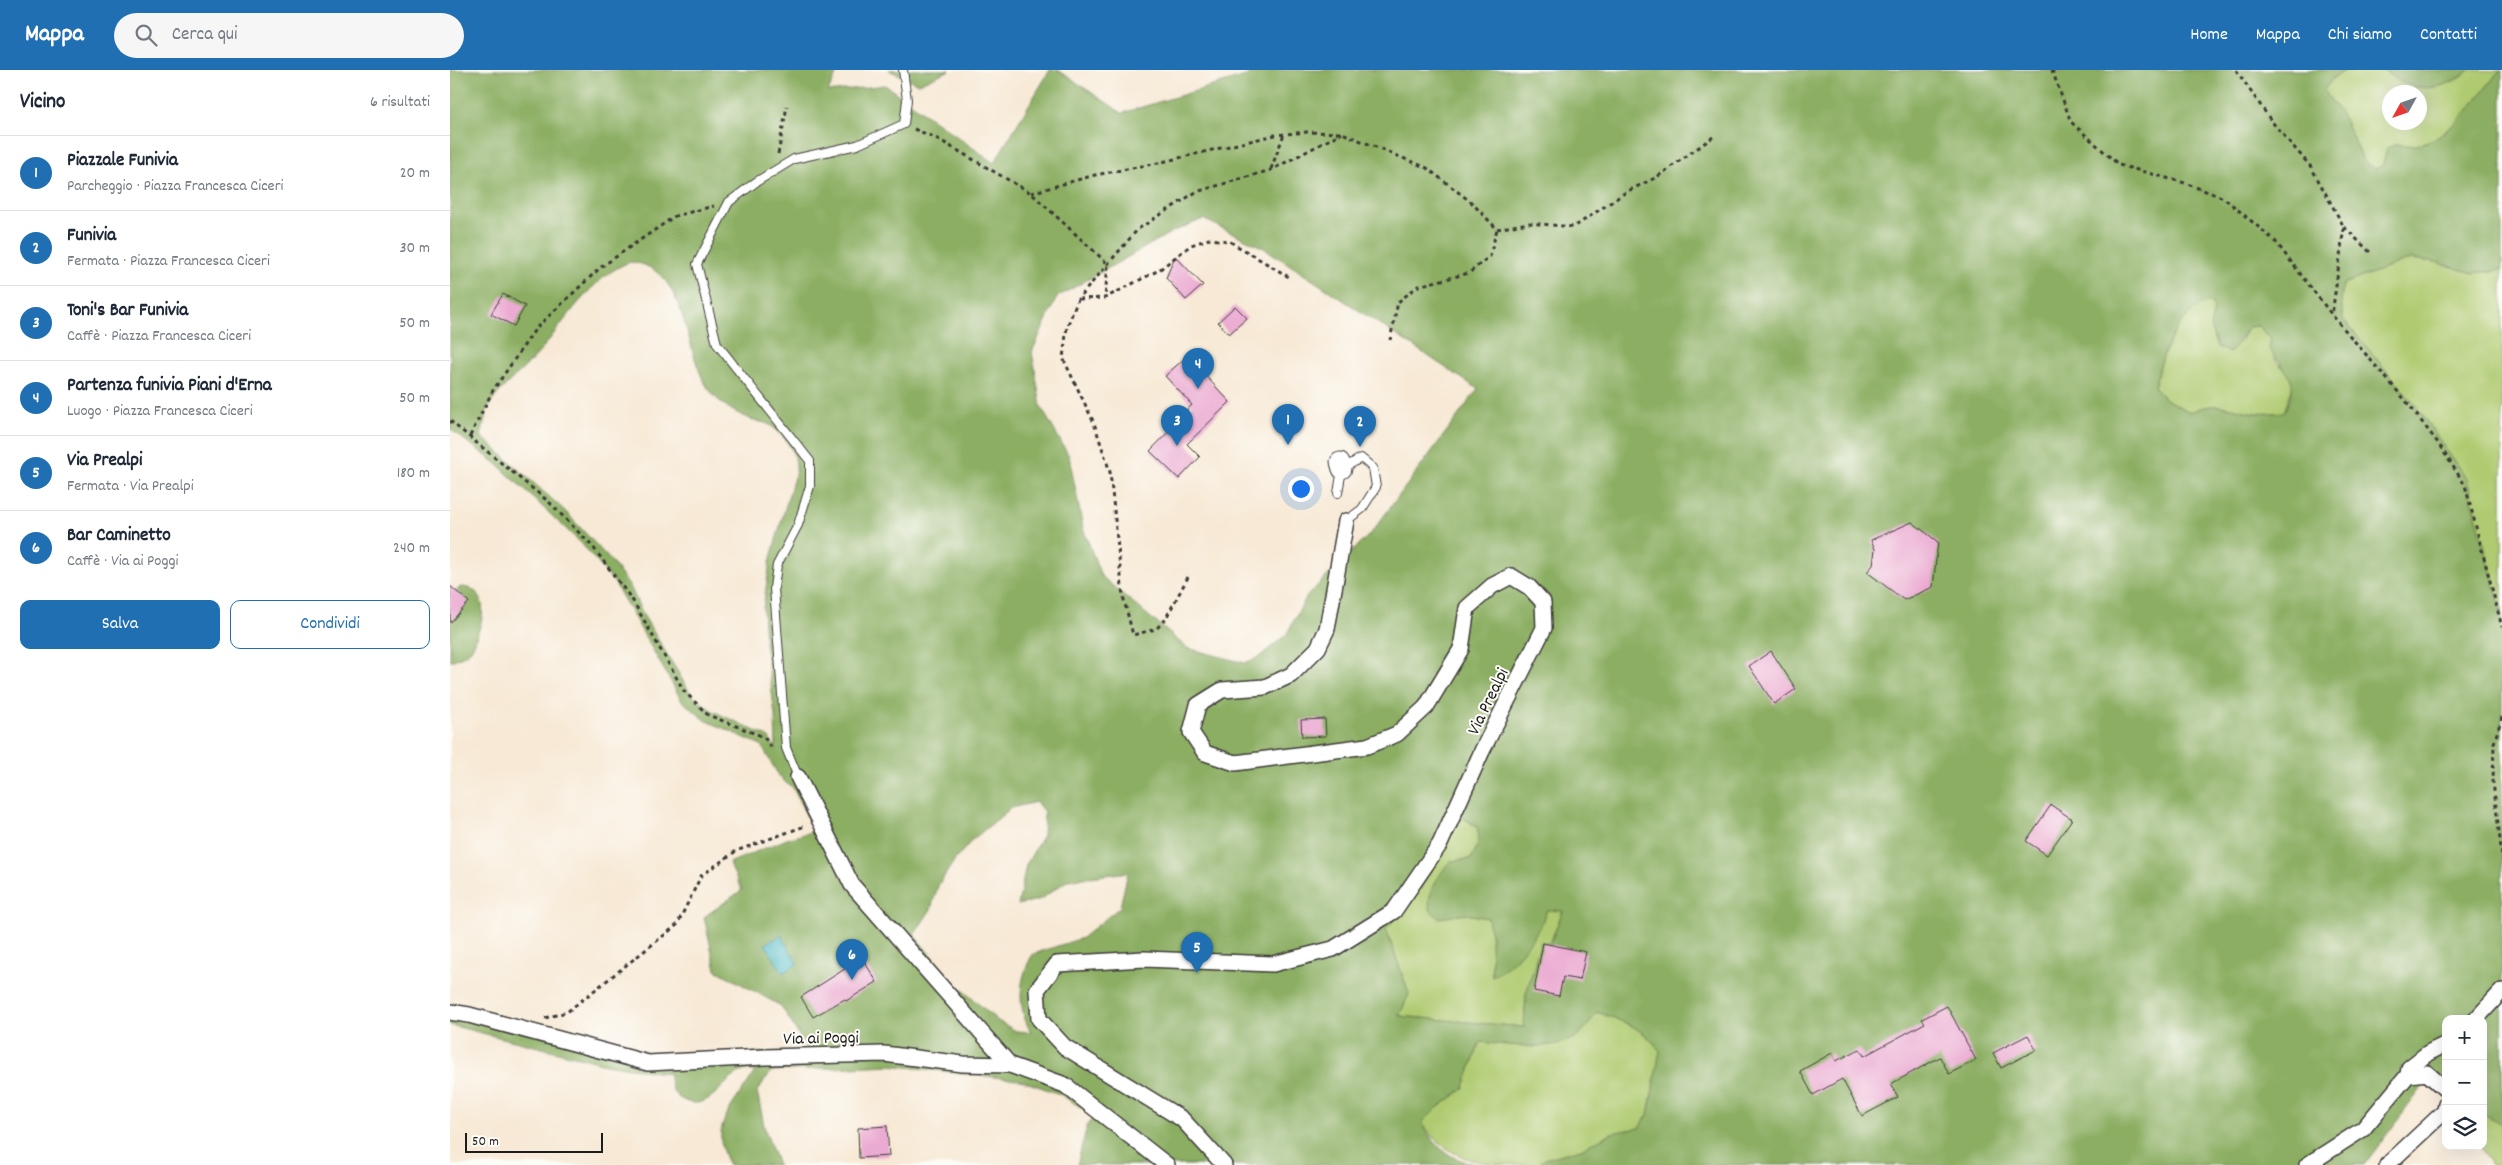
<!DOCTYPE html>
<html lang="it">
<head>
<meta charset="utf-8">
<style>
  :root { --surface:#fff; --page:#f6f6f7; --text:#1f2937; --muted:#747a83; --line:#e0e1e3; --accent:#1f6fb2 }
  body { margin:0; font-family:Dekko,sans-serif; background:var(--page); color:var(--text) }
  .controls { position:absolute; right:15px; bottom:15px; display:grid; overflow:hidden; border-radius:10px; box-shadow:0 5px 20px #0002 }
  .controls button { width:45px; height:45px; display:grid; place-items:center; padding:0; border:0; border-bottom:1px solid var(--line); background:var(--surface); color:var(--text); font:25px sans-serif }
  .compass { position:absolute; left:1932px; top:15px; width:45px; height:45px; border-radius:50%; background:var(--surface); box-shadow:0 5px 20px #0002; rotate:230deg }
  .scale { position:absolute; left:15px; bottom:12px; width:138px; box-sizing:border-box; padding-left:5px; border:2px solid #1c1c1c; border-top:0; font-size:14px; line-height:18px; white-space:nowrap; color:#1c1c1c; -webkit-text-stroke:4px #fdfcf7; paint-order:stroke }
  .you { position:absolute; left:850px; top:418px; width:18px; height:18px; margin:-12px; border:4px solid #fff; border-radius:50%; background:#1a73e8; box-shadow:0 0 0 8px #1a73e833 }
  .badge { display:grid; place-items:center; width:32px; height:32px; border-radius:50%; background:var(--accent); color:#fff; font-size:16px; font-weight:700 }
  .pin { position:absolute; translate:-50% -41px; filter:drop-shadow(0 1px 2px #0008) }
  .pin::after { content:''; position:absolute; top:26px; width:18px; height:15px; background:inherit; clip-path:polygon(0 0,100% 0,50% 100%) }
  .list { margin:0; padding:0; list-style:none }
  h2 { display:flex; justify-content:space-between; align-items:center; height:65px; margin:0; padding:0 20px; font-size:21px }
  h2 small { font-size:16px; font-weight:400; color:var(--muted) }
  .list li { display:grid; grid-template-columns:32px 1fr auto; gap:15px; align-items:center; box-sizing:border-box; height:75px; padding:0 20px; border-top:1px solid var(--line) }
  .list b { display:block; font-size:19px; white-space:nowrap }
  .list p { margin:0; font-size:16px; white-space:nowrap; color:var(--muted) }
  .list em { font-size:16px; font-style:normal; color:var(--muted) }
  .actions { display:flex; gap:10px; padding:15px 20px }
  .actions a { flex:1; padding:11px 0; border:1px solid var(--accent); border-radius:10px; text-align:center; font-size:18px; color:var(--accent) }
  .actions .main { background:var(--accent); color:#fff }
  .icon { flex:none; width:28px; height:28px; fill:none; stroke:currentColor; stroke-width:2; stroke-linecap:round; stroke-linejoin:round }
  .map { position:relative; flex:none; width:2052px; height:1095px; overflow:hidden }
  header { display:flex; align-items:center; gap:30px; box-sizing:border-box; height:70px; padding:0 25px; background:var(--accent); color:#fff }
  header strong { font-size:24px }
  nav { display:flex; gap:28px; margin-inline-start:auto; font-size:18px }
  .search { width:350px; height:45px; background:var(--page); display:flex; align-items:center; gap:12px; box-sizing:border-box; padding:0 18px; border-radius:28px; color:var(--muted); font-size:19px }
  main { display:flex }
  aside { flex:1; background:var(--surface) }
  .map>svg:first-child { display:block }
  .green { fill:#afca70; stroke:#667346; fill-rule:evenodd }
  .forest { fill:#8bae62; stroke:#54653f; fill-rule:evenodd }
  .water { fill:#4cb9c5; stroke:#346a70 }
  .building { fill:#ebaad2 }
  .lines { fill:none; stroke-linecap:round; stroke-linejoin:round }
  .service-casing { stroke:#3d3b38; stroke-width:10 }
  .minor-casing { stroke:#3d3b38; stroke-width:18 }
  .tertiary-casing { stroke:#3d3b38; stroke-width:21 }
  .path { stroke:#3d3b38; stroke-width:3; stroke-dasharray:4 4; stroke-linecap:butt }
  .service { stroke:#fff; stroke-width:8 }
  .minor { stroke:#fff; stroke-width:15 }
  .tertiary { stroke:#fff; stroke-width:19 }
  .labels { text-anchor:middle; stroke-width:4; stroke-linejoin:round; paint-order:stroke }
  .street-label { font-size:18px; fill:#1c1c1c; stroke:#fdfcf7 }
</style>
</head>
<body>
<header>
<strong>Mappa</strong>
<div class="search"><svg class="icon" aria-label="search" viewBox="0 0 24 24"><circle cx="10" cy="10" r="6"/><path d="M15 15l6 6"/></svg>Cerca qui</div>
<nav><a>Home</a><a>Mappa</a><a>Chi siamo</a><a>Contatti</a></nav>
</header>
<main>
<aside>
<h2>Vicino<small>6 risultati</small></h2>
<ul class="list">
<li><span class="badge">1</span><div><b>Piazzale Funivia</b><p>Parcheggio · Piazza Francesca Ciceri</p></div><em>20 m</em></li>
<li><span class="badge">2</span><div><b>Funivia</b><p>Fermata · Piazza Francesca Ciceri</p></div><em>30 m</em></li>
<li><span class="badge">3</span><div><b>Toni's Bar Funivia</b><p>Caffè · Piazza Francesca Ciceri</p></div><em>50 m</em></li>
<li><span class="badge">4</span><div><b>Partenza funivia Piani d'Erna</b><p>Luogo · Piazza Francesca Ciceri</p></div><em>50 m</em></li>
<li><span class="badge">5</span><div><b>Via Prealpi</b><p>Fermata · Via Prealpi</p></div><em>180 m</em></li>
<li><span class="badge">6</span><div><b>Bar Caminetto</b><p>Caffè · Via ai Poggi</p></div><em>240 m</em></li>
</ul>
<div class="actions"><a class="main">Salva</a><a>Condividi</a></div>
</aside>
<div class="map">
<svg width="2052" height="1095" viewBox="0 0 2052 1095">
  <rect width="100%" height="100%" fill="#fdfcf7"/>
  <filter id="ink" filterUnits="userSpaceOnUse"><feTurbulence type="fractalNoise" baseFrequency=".02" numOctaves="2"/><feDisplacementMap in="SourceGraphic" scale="10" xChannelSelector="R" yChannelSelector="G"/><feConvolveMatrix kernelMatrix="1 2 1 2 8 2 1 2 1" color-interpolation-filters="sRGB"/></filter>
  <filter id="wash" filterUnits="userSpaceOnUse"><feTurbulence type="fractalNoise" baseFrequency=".0096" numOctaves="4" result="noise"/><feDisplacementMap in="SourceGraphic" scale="20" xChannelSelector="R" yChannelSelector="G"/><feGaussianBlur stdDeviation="1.12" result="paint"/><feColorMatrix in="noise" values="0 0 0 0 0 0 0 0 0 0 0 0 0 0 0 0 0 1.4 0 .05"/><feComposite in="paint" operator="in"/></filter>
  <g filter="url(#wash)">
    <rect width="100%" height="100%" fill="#f7e9d5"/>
    <!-- green -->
    <g class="green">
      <path d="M1894,0h40c25,24 60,23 85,0l33,1 -5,3c-22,26 -44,64 -81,71 -7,1 -16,-1 -23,0l-7,8 -3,12 -7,4 -12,-7 -20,-43 -21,-29 11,-13zM1940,22h30v30h-30z"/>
      <polygon points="1961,189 1986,192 2023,203 2052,200 2052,543 2017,410 1966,336 1893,249 1891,229 1893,214"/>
      <path d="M1757,233h4l4,6 -5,18 29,16 9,-16 10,-1 13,12 5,23 14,14 3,11 -9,26c-9,1 -19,2 -28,1 -27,-4 -39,-13 -66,-1l-25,-13 -11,-11c8,-32 19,-72 53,-85z"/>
      <path d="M1009,745l18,12c4,13 0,21 -6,32l-12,1 -21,58 28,-4 22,4 3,16 1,42c22,-9 48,-44 55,-67l16,1 -13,34 -9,-2 -15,52 -2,33 -125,-11 10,-22 -23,-65 34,-39z"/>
      <polygon points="2052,932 2052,1095 2041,1095 2030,1076 2033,1076 2033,949"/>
      <path d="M1147,942c27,10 46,15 63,39l-12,64 -8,13 -28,5 -31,16 -36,10 -7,6c-53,0 -86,0 -116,-42l15,-15 26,-19 17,-47 54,5 53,-22z"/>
    </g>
    <!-- forest -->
    <g class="forest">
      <path d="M0,0h388l-10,22 57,-7 109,78 56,-93h8l64,43 127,-38v-5h1095l-10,7 -10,13 20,29 20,43 12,7 7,-4 4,-17c10,-6 20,-1 30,-3 37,-10 57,-44 80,-71l5,-3v199l-29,3 -37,-11 -25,-3 -68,25 -2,15 2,20 73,87 51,74 35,133v511l-19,-10v-95h-37v76l-22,-10 -60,80h-826l7,-6 36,-10 31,-16 27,-5 9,-13 12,-64c-17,-24 -36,-29 -63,-39 -5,7 -12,19 -20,24 -22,16 -71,9 -97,6l-17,47 -26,19 -15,15c16,27 25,34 55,42h-400l10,-39 7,-10 -34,-22 -40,-14 -130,-15 -118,6 -15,20 8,39 13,35h-49c-23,-41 8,-61 26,-94 -4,0 -9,-1 -12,0 -18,5 -33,43 -60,29 -11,-5 -13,-14 -13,-26l-64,-10 -156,-39v-20l160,40 45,9 31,2 118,-5 3,-3 -26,-42 -65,-36 -12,-53 38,-27 -13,-27 58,-24 27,-8 -22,-45 -4,-1 -9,-9 -18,-31 -56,-25 -23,-19 -68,-119 -33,-39 -85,-80 -46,-34zM753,149l61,29 214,141 -106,143 -65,64 -21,39 -27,22 -14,6 -58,-15 -86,-72 -18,-48 -14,-72 -28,-49 -9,-55 25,-55 115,-65zM180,192c58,4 53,89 78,126 10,15 28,26 45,32 5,2 11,2 15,4 15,8 30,30 28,46l-26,91 -7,47 2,33 10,74 1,34 -8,-12 -57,-27 -20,-16 -49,-81 -11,-25 -19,-26 -48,-52 -83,-74c3,-10 4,-25 10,-33 12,-18 30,-31 45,-47 26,-30 56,-81 94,-94zM1757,233h4l3,6 -4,18 7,20 13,6 18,-26 10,-1 13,12 -2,9c16,29 34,29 15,65 -9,1 -19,2 -28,1 -27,-4 -39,-13 -66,-1l-25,-13 -11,-12c8,-31 20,-71 53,-84zM586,732l8,10 -1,23 -17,30 -8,40 23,-6 27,-19 60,-8 -8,35 -38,31 -49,16c-15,25 -16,54 -2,78l-15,-1 -18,-10 -47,-41 -37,-45 17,-26 7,-23 16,-25 18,-21 39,-32zM1010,745l17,12c4,13 0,21 -6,32l-21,2c-8,10 -25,33 -20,48 1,3 6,6 8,9l28,-4 22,4 3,16 1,42c22,-9 48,-43 55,-66l16,1 -13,33 -9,-2 -15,52 -2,33 -125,-11 10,-22 -23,-65 34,-39z"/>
      <polygon points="439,0 500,0 468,14"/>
      <path d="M1934,0h85c-25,23 -60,24 -85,0z"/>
      <path d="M10,517c28,0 25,29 17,48 -1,4 -3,11 -6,15 -5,5 -14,9 -21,11v-68l6,-1z"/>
    </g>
    <!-- water -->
    <polygon class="water" points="331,865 348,894 333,903 315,874"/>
    <g id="blocks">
      <!-- building -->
      <g class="building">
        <polygon points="725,186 753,215 736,230 716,208"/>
        <polygon points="53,224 75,236 64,256 41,244"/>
        <polygon points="785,236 797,248 779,264 768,252"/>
        <polygon points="737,286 780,332 737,374 750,387 729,409 700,381 726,354 724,352 742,335 715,306"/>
        <polygon points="1462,452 1488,472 1483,517 1454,530 1417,502 1423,495 1425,479 1421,470"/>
        <polygon points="0,516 19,532 0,553"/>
        <polygon points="1321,581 1346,619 1324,634 1299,596"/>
        <polygon points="875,649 876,666 852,667 851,650"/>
        <polygon points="1601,735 1622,749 1597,785 1576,771"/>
        <polygon points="1093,873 1136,882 1130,910 1113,907 1109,926 1084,921"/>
        <polygon points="412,888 427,912 396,931 395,929 363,947 351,927"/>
        <polygon points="1497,936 1526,990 1499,1004 1490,987 1441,1014 1448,1027 1412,1046 1392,1009 1363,1025 1350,1001 1382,983 1386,991 1410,979 1414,986 1475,953 1472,949"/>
        <polygon points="1578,965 1586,980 1551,998 1543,983"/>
        <polygon points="437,1056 439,1086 409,1088 408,1058"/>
      </g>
    </g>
  </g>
  <g filter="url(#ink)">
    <use href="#blocks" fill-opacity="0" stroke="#3d3b38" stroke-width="1"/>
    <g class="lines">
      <!-- service casing -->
      <g class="service-casing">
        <g id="service">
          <polyline points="888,423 892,399 911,388 923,398 926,417 912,439 896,451"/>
          <polyline points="348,707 336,678 324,518 327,495 348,455 360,416 360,391 267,274 247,194 279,132 306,112 344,89 407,75 454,54 457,30 453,0"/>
        </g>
      </g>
      <!-- minor casing -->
      <g class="minor-casing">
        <g id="minor">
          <polyline points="348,707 402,815 560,995"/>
          <polyline points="0,942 19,945 198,993 315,987 434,984 513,994 560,995 615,1015 717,1095"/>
          <polyline points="2026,949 2052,921"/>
          <polyline points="1958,1005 1959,998 1978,983 1996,974"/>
          <polyline points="774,1095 732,1049 615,977 589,949 587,920 607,894 694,889 823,894 883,879 944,841 990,774 1032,681 1094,558 1093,532 1079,517 1061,506 1042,516 1017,538 1011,579 976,637 947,664 917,676 785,693 755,683 741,662 748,635 772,620 815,617 841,605 868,578 877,559 896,451"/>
          <polyline points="1857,1095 1913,1059 1958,1005 1977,1003 1996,1020"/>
          <polyline points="1937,1095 1995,1041 1996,1034"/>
        </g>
      </g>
      <!-- tertiary casing -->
      <g class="tertiary-casing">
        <polyline id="tertiary" points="890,392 892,399"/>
      </g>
      <!-- path -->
      <g class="path">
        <polyline points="1602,0 1621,52 1669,95 1735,113 1774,128 1825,171 1882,245 1956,331 1988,373 2015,415 2052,557"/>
        <polyline points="1786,0 1822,52 1861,97 1894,157 1882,245"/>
        <polyline points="464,59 486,68 581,123 658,194 655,228"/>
        <polyline points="328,84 337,36"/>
        <polyline points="821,99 834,64"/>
        <polyline points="581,123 645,105 708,93 825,65 857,62 892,63 977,98 1021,132 1047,159 1040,186 1019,203 968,216 948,232 940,270"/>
        <polyline points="1894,157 1922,184"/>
        <polyline points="1047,159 1079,153 1124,157 1176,122 1207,107 1263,67"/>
        <polyline points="629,229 655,228 709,200 741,175 759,169 779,171 839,207"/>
        <polyline points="0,351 99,432 143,477 183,531 234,621 258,645 314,667 323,680"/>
        <polyline points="20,366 42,322 86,258 151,197 225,146 264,136"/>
        <polyline points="738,507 715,550 706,559 683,565 673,526 660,402 644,353 613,288 617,257 628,229 688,159 746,122 821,100 892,63"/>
        <polyline points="2052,647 2044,673 2043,712 2052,786"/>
        <polyline points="95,948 117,942 227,855 251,806 286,781 355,756"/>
      </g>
      <!-- service -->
      <use href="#service" class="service"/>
      <!-- minor -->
      <use href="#minor" class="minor"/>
      <!-- tertiary -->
      <use href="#tertiary" class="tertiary"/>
    </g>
  </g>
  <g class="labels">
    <!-- street labels -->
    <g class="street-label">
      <text transform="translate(1037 631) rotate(-64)" y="6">Via Prealpi</text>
      <text transform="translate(371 967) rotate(-1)" y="6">Via ai Poggi</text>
    </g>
  </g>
</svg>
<div class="controls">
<button>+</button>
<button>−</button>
<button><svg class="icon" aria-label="layers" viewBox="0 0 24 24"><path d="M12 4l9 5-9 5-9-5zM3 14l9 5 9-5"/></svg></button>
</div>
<svg class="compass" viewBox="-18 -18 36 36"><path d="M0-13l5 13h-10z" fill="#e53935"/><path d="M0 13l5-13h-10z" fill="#747a83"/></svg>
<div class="scale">50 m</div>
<div class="you"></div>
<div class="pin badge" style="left:838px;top:375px">1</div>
<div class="pin badge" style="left:910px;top:377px">2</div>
<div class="pin badge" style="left:727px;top:376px">3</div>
<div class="pin badge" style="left:748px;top:319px">4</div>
<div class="pin badge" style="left:747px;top:903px">5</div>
<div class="pin badge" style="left:402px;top:910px">6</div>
</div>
</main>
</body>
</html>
